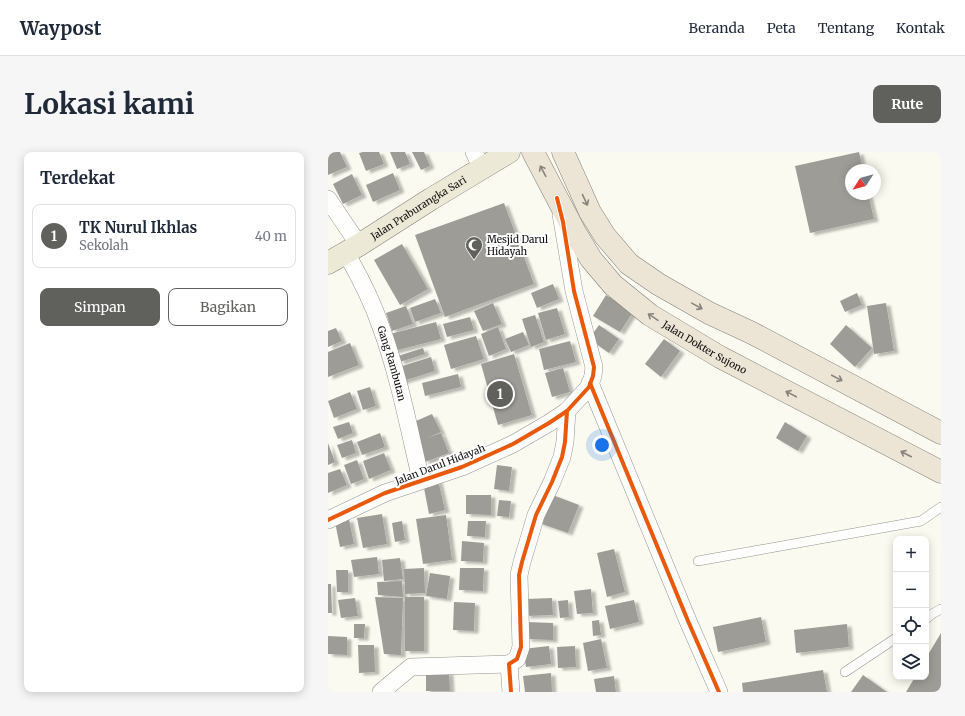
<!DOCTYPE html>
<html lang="id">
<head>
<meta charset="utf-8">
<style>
  :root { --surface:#fff; --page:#f6f6f7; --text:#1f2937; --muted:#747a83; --line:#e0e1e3; --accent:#60605c }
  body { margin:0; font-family:Merriweather,serif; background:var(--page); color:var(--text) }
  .controls { position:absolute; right:12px; bottom:12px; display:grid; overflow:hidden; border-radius:8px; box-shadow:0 2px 10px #0003 }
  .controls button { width:36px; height:36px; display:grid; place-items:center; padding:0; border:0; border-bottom:1px solid var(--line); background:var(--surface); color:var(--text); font:20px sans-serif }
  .compass { position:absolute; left:517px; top:12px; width:36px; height:36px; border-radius:50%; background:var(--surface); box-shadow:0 2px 10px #0003; rotate:234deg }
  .you { position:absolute; left:274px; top:293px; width:14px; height:14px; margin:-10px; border:3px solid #fff; border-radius:50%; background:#1a73e8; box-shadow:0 0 0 6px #1a73e833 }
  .badge { display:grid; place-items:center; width:26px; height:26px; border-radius:50%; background:var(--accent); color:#fff; font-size:13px; font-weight:700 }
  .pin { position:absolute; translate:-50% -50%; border:2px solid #fff; box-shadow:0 1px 4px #0006 }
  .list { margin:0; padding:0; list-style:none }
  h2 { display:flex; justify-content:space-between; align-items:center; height:52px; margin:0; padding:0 16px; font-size:17px }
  h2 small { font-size:13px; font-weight:400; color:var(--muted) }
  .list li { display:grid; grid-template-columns:26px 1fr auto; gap:12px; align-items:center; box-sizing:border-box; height:64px; margin:0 8px 8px; padding:0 8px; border:1px solid var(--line); border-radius:8px }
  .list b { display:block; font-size:15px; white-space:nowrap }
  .list p { margin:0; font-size:13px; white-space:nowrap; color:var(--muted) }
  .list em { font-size:13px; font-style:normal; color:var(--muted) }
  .actions { display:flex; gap:8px; padding:12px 16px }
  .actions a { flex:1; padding:9px 0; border:1px solid var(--accent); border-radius:8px; text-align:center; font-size:14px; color:var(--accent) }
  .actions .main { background:var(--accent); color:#fff }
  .icon { flex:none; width:22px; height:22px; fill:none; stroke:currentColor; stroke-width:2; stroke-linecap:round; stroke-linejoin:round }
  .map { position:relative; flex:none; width:613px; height:540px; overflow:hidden; border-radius:8px }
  header { display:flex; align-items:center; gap:24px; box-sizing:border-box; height:56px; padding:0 20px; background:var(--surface); border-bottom:1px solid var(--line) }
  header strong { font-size:19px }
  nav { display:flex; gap:22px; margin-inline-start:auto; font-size:14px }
  .intro { display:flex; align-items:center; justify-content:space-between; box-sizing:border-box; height:96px; padding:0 24px }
  h1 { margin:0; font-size:28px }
  .button { padding:10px 18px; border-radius:8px; background:var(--accent); color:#fff; font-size:14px; font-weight:700 }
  main { display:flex; gap:24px; padding:0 24px }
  aside { flex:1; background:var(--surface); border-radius:8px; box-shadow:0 2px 10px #0003 }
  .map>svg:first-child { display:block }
  .building { fill:#9e9c96; filter:url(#shadow) }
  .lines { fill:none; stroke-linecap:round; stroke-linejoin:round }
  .service-casing { stroke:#94948f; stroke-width:10 }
  .minor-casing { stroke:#94948f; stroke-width:18 }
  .primary-casing { stroke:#81817c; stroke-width:23 }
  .trunk-casing { stroke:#81817c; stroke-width:23 }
  .service { stroke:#fefefd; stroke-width:9 }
  .minor { stroke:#fefefd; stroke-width:17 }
  .primary { stroke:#ede9d7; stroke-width:22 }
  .trunk { stroke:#ece4d5; stroke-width:22 }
  .cycleway-casing { stroke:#fff; stroke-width:6 }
  .cycleway { stroke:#e8590c; stroke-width:4 }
  .oneway { stroke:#88837b }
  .labels { text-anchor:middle; stroke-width:4; stroke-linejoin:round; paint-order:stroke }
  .street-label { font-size:10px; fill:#0d0d0d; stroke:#fff }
  .poi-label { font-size:10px; fill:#0d0d0d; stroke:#fff; text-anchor:start }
</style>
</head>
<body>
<header>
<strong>Waypost</strong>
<nav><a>Beranda</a><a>Peta</a><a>Tentang</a><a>Kontak</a></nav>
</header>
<div class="intro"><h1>Lokasi kami</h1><a class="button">Rute</a></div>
<main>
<aside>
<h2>Terdekat<small></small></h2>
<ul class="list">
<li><span class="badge">1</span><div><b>TK Nurul Ikhlas</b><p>Sekolah</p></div><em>40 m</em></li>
</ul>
<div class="actions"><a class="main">Simpan</a><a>Bagikan</a></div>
</aside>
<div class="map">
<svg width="613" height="540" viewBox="0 0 613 540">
  <defs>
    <filter id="shadow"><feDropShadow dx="4.5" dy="2.5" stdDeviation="1" flood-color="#0004"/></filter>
  </defs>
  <rect width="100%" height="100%" fill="#fbfaf0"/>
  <!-- building -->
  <g class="building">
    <polygon points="0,0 12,0 19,15 0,23"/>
    <polygon points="35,0 51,0 56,12 38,19 31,1"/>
    <polygon points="62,0 77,0 82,12 69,17"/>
    <polygon points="84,0 96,0 102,14 93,18"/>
    <polygon points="531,0 535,18 523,18 523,42 540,42 546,67 482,81 467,14"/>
    <polygon points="65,21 72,38 45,50 38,33"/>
    <polygon points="24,22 34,43 15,52 5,32"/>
    <polygon points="176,51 206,132 117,165 87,83"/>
    <polygon points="74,92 100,137 72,153 46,108"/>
    <polygon points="225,132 231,147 209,156 203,141"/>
    <polygon points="529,141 534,153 517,160 512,149"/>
    <polygon points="278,143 305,160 292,180 265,164"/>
    <polygon points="107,147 113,161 87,170 82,156"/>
    <polygon points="165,151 174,172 155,179 146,159"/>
    <polygon points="558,151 566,199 546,202 539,154"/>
    <polygon points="78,154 85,172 64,179 58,161"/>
    <polygon points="229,156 237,182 218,188 210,161"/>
    <polygon points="207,163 216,190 203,195 194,167"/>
    <polygon points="142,165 146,178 119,185 115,172"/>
    <polygon points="108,170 113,187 66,199 62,182"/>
    <polygon points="271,173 291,187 281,201 261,187"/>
    <polygon points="518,173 544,196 527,215 502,192"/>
    <polygon points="170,175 178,197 161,204 153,182"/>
    <polygon points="8,176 14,189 0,195 0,179"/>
    <polygon points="195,180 201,193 183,200 177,187"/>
    <polygon points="148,184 156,207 123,217 116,193"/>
    <polygon points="336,187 352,199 333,225 317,212"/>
    <polygon points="242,189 248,210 216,218 211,197"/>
    <polygon points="22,191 31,213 0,225 0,200"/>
    <polygon points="95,196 97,202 72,210 70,204"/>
    <polygon points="186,202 204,263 170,273 153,212"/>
    <polygon points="103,205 107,219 72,230 68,216"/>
    <polygon points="235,216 242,240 224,245 217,221"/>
    <polygon points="130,222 133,235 97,244 94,231"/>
    <polygon points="42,235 48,254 35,258 29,239"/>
    <polygon points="22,240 29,257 6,266 0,249"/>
    <polygon points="104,262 113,280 99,286 113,281 121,301 97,310 81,272"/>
    <polygon points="21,270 25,281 10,287 5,275"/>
    <polygon points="457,270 479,284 470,299 448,286"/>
    <polygon points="52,281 57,295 34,303 29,290"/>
    <polygon points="24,288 28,301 14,306 9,293"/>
    <polygon points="0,291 7,310 0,313"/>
    <polygon points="56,301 63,318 41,327 35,309"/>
    <polygon points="29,308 36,327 23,332 16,313"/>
    <polygon points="169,313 184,315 181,339 166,337"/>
    <polygon points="12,317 19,333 0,341 0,321"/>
    <polygon points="110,328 117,358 101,362 95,331"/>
    <polygon points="222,342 251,353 240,381 211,371"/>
    <polygon points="138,343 163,343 163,363 138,362"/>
    <polygon points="171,348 183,349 181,365 169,364"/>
    <polygon points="54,362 59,392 35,396 29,366"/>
    <polygon points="118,363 124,408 95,412 88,367"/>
    <polygon points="21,367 26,392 12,395 7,370"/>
    <polygon points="74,369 77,388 67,390 64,371"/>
    <polygon points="140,369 158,369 157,385 139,384"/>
    <polygon points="134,389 156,391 155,410 133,409"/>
    <polygon points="286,397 297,440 279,445 269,401"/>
    <polygon points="49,405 51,422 26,425 23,408"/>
    <polygon points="72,406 75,427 56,429 54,408"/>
    <polygon points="96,416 97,441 77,442 76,417"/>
    <polygon points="132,416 156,416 155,439 131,438"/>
    <polygon points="8,418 20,418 20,440 9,440"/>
    <polygon points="102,421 122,424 119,447 98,444"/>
    <polygon points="74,429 75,445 50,443 49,430"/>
    <polygon points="0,432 3,432 4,461 0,461"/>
    <polygon points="263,437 265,461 249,462 246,439"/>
    <polygon points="47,445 75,446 73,503 56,502"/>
    <rect x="77" y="445" width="19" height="54"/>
    <polygon points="27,446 30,464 13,466 10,448"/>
    <polygon points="224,446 225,463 198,464 198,447"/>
    <polygon points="240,448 241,465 232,466 230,449"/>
    <polygon points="306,448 311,470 282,477 277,454"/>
    <polygon points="126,450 147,451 146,479 125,478"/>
    <polygon points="433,465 438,490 390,500 385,475"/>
    <polygon points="271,468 273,483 265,484 264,469"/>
    <polygon points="199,470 225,471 225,488 199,487"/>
    <polygon points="26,472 37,472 36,486 26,486"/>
    <polygon points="519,472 521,495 468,501 466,478"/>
    <polygon points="613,481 613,540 578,540 587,525 598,525 598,506"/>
    <polygon points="0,484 19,485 19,503 0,502"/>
    <polygon points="273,487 279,516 260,519 255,491"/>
    <polygon points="30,493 46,493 47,520 31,521"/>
    <polygon points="221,494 223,512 198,515 195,497"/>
    <polygon points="247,494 248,515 230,516 229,495"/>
    <polygon points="495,518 499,540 415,540 414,531"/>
    <polygon points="98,520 121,520 122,539 98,539"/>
    <polygon points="223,521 224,540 197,540 195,524"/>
    <polygon points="535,523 559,540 523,540"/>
    <polygon points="286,524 288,540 268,540 266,527"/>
  </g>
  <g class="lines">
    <!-- service casing -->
    <g class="service-casing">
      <g id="service">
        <polyline points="370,409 593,369 613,355"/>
        <polyline points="598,467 604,462 613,457"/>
        <polyline points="517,520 568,486"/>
      </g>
    </g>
    <!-- minor casing -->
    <g class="minor-casing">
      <g id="minor">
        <polyline points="146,0 154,17"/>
        <polyline points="0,47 31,93"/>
        <path id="s1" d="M18,101c14,24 26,48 35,74 18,49 28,102 40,153"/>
        <polyline points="262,231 360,469 391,540"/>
        <polyline points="0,368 57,341 134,315 185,292 221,271 239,259 261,235 265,224 266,215 246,139 233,62"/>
        <polyline points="53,540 83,515 181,512"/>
        <polyline points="183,540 181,512 189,507 193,495 191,423 194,410 208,363 224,330 234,305 237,290 239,259"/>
      </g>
    </g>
    <!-- primary casing -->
    <g class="primary-casing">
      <g id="primary">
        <path id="s2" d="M0,111l31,-18 72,-46 78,-47"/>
      </g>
    </g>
    <!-- trunk casing -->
    <g class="trunk-casing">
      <g id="trunk">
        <path id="s3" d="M205,0l43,82 15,25 22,26 37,30 70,42 221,115"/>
        <polyline points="235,0 262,60 277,84 301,112 330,132 381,161 424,181 613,281"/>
      </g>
    </g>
    <!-- service -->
    <use href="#service" class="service"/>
    <!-- minor -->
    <use href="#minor" class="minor"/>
    <!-- primary -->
    <use href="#primary" class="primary"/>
    <!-- trunk -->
    <use href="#trunk" class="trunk"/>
    <!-- cycleway casing -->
    <g class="cycleway-casing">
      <g id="cycleway">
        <polyline points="262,231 360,469 391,540"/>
        <polyline points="0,368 57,341 134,315 185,292 221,271 239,259 261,235 265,224 266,215 246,139 235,70 229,46"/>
        <polyline points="183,540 181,512 189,507 193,495 191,423 194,410 208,363 224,330 234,305 237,290 239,259"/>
      </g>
    </g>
    <!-- cycleway -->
    <use href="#cycleway" class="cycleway"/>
  </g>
  <!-- one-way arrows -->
  <defs><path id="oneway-shaft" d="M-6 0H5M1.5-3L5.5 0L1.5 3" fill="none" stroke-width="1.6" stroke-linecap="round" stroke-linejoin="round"/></defs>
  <g class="oneway">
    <use href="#oneway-shaft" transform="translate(215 19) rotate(-118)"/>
    <use href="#oneway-shaft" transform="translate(257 48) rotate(65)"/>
    <use href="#oneway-shaft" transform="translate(369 154) rotate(29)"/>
    <use href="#oneway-shaft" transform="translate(325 165) rotate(-146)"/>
    <use href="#oneway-shaft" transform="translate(509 226) rotate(28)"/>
    <use href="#oneway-shaft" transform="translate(463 242) rotate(-152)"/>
    <use href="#oneway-shaft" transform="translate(578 302) rotate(-153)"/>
  </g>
  <!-- icons -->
  <defs>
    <g id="mosque-pin" transform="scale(0.9)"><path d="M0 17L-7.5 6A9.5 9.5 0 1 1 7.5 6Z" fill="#60605c" stroke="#fff"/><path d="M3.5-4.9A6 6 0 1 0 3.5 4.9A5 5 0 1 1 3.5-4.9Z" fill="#fff"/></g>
  </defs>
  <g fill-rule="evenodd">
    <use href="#mosque-pin" x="146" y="93"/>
  </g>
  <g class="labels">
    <!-- street labels -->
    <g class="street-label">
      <text dy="4" stroke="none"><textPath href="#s2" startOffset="106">Jalan Praburangka Sari</textPath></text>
      <text dy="4" stroke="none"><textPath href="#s3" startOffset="267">Jalan Dokter Sujono</textPath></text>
      <text dy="4" stroke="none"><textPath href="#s1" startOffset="120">Gang Rambutan</textPath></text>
      <text transform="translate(112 312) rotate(-21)" y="4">Jalan Darul Hidayah</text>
    </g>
    <!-- poi labels -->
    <g class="poi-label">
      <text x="159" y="91">Mesjid Darul<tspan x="159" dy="12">Hidayah</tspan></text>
    </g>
  </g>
</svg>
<div class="controls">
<button>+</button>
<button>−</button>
<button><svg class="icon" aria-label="locate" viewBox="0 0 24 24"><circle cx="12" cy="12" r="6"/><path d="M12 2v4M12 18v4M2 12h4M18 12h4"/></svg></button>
<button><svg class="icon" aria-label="layers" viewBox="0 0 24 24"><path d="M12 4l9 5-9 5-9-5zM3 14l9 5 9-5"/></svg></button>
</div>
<svg class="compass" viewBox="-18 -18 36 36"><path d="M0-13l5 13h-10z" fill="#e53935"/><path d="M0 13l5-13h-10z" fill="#747a83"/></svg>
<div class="you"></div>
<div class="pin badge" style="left:172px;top:242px">1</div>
</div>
</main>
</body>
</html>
